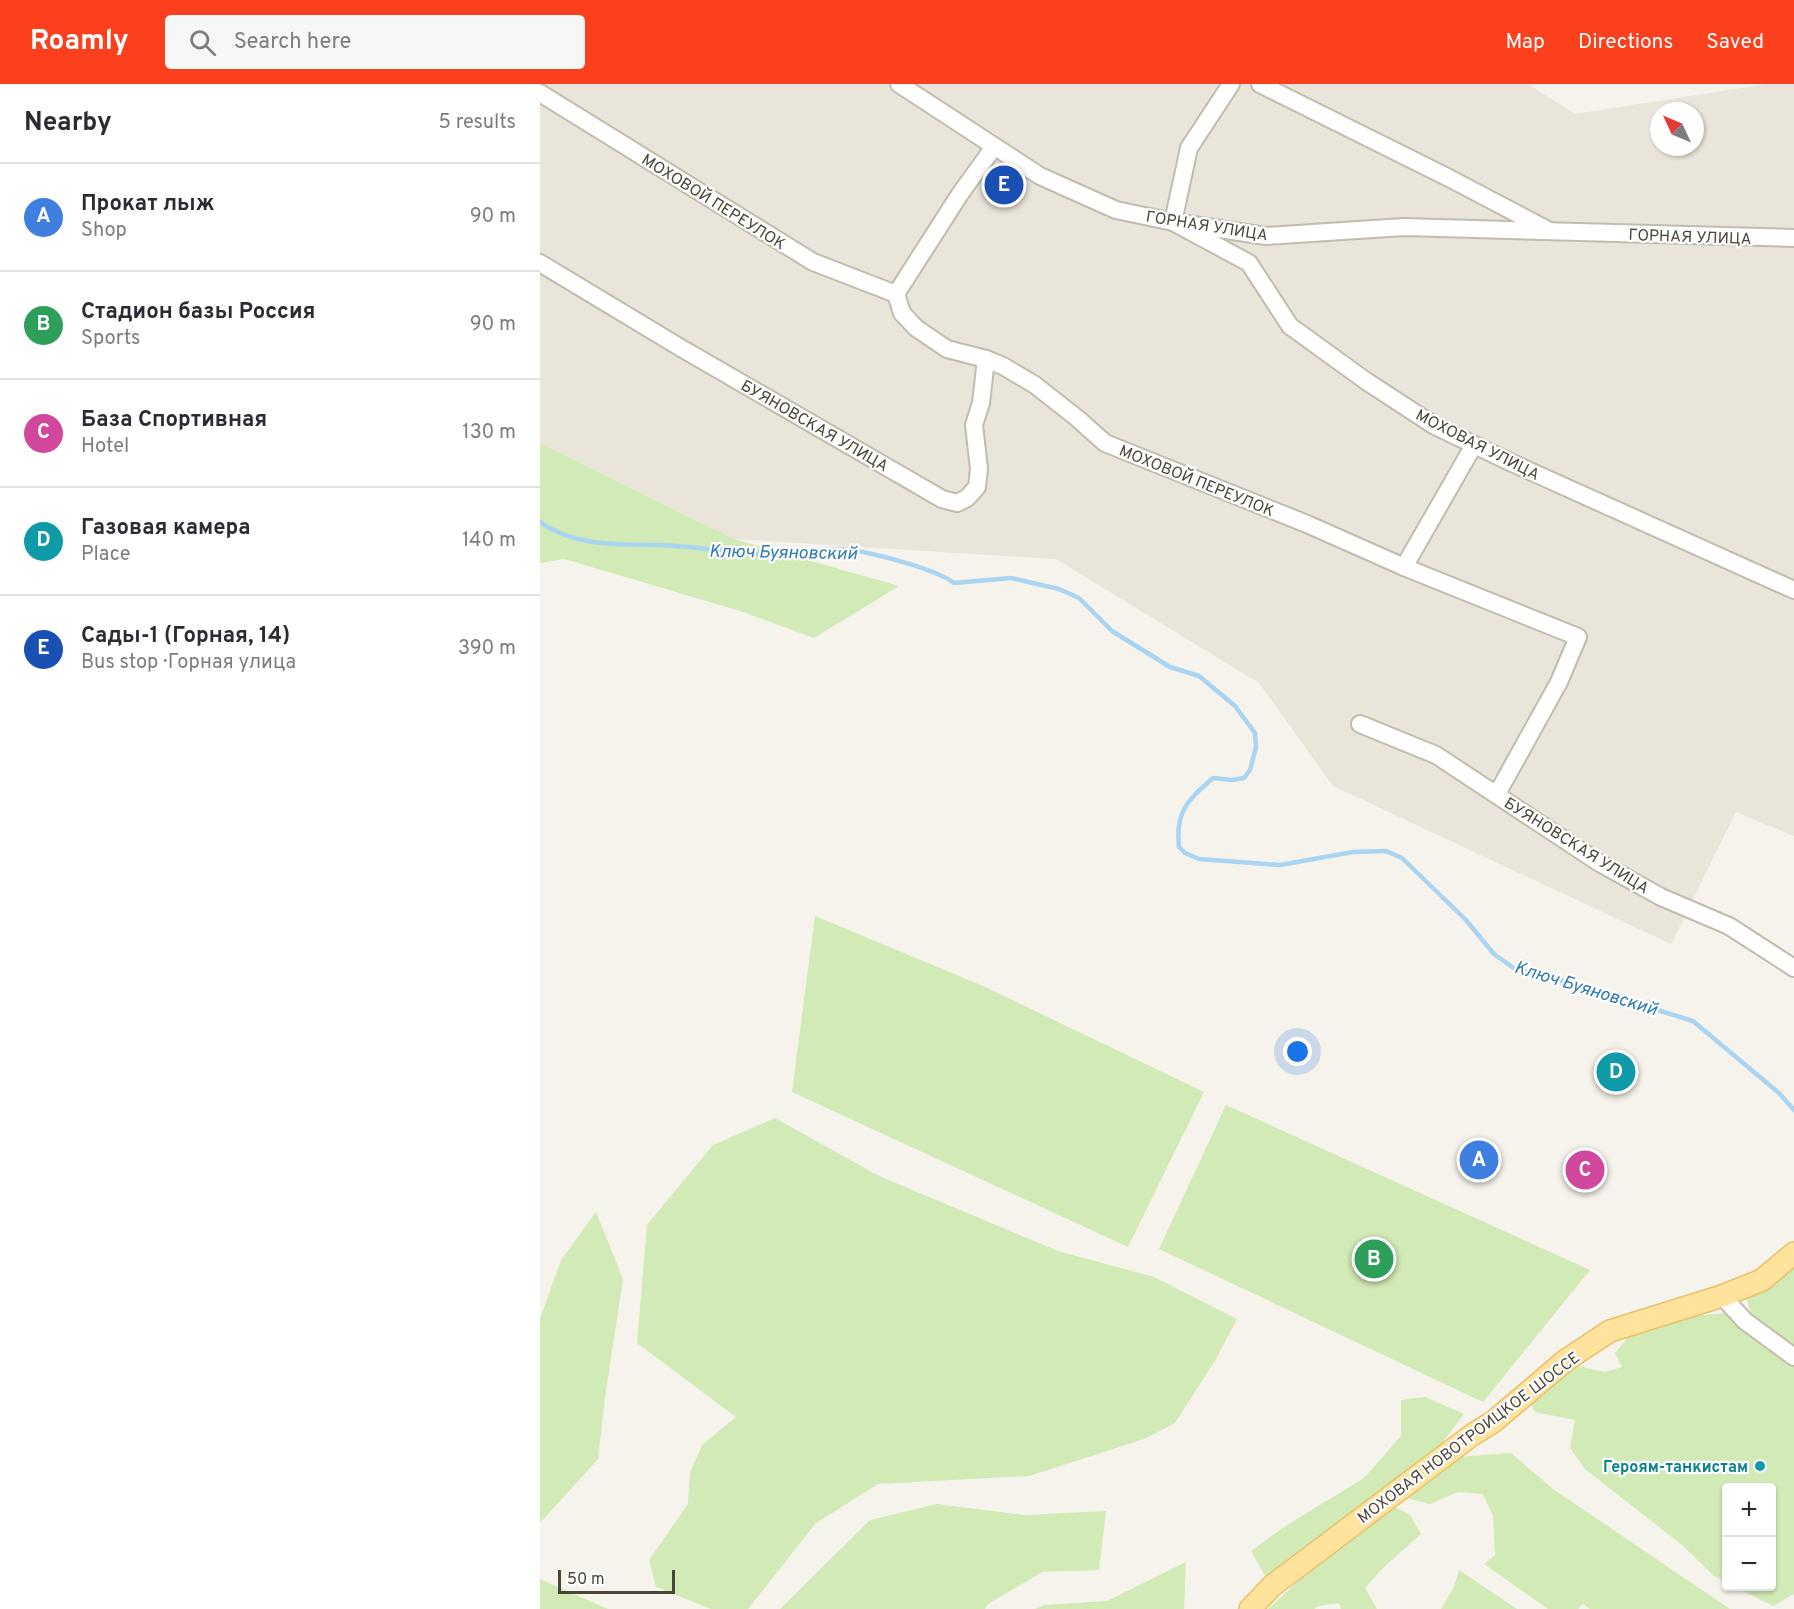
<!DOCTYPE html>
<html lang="en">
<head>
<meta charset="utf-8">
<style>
  :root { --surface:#fff; --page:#f7f7f7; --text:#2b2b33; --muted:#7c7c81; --line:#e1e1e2; --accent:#fc3f1d }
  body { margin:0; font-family:Overpass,sans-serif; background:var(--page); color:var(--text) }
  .controls { position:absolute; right:18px; bottom:18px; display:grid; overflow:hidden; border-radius:6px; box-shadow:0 2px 4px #0004 }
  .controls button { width:54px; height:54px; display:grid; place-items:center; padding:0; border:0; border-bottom:2px solid var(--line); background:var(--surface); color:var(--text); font:30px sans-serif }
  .compass { position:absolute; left:1110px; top:18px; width:54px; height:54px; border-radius:50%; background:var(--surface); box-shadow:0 2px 4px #0004; rotate:314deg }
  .scale { position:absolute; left:18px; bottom:15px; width:117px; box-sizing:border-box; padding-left:6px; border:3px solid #4b4439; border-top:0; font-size:16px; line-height:21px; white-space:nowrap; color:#4b4439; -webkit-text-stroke:4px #fff; paint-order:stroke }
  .you { position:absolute; left:758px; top:968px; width:21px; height:21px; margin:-15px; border:4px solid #fff; border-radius:50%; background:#1a73e8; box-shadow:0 0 0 9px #1a73e833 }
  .badge { display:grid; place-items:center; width:39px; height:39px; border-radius:50%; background:var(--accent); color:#fff; font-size:20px; font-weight:700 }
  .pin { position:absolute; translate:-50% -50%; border:3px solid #fff; box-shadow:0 2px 6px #0006 }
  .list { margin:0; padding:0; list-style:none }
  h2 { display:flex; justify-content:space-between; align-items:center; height:78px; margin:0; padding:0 24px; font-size:26px }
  h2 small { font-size:20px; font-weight:400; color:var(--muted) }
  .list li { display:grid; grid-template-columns:39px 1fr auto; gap:18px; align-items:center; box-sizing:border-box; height:108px; padding:0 24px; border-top:2px solid var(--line) }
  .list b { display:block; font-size:22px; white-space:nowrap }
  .list p { margin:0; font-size:20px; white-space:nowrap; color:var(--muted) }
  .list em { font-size:20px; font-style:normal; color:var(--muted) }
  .icon { flex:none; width:33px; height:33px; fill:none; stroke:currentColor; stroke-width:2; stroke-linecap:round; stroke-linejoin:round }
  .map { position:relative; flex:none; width:1254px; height:1525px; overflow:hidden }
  header { display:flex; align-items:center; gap:36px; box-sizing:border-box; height:84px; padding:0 30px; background:var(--accent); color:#fff }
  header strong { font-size:28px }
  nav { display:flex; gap:33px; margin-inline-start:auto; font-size:21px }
  .search { width:420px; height:54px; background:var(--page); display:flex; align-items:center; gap:15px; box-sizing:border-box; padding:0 21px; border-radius:6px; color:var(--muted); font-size:22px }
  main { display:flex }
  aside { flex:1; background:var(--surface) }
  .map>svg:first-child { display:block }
  .residential { fill:#eae5da; fill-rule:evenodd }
  .green { fill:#d2eab5 }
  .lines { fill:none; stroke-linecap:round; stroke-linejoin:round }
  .stream { stroke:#a9d4f2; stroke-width:4.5 }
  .minor-casing { stroke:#c2bbae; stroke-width:20 }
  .major-casing { stroke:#e6c16a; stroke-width:24 }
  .minor { stroke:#fff; stroke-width:16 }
  .major { stroke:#ffe39c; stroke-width:21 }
  .culture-dot { fill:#0f9aa8; stroke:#fff; stroke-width:2 }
  .labels { text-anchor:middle; stroke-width:4.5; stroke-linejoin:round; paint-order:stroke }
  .street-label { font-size:16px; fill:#4b4439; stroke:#fff }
  .culture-label { font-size:16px; font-weight:bold; fill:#0d838f; stroke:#fff; text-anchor:end }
  .water-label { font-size:18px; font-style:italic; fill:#2e7ab2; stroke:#fff }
</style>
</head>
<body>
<header>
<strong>Roamly</strong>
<div class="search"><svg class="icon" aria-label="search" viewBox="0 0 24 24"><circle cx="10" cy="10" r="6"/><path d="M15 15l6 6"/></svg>Search here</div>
<nav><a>Map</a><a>Directions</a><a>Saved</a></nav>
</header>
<main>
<aside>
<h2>Nearby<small>5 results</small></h2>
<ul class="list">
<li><span class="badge" style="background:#3f7fe0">A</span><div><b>Прокат лыж</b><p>Shop</p></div><em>90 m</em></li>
<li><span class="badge" style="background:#2e9e5b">B</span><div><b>Стадион базы Россия</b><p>Sports</p></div><em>90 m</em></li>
<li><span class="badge" style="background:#d1479c">C</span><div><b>База Спортивная</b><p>Hotel</p></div><em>130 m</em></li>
<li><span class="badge" style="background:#0f9aa8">D</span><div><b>Газовая камера</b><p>Place</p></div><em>140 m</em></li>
<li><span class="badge" style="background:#1a4fb4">E</span><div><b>Сады-1 (Горная, 14)</b><p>Bus stop · Горная улица</p></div><em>390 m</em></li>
</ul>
</aside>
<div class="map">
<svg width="1254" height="1525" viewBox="0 0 1254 1525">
  <rect width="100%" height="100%" fill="#f6f3ec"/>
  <!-- residential -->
  <path class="residential" d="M0,0h988l47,30 192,-30h27v752l-58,-24 -65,132 -338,-158 -74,-103 -203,-124 -322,-20 -194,-96zM1119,27h36v36h-36z"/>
  <!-- green -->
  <g class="green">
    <polygon points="0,359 194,455 359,502 274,554 197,526 24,475 0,479"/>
    <polygon points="275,832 443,902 664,1008 588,1163 252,1008"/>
    <polygon points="686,1021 1050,1186 943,1318 619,1165"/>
    <polygon points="235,1034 339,1092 518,1167 614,1193 697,1235 676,1275 635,1339 604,1355 489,1392 338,1400 275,1440 208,1525 171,1525 116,1503 109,1476 148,1420 150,1389 162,1361 196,1333 97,1259 107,1141 173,1061"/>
    <polygon points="56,1128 83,1195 65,1314 58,1375 0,1439 0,1235 21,1176"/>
    <polygon points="1254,1170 1254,1261 1212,1233 1205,1209"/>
    <polygon points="1185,1229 1254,1279 1254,1510 1233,1522 1195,1503 1232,1502 1232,1404 1186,1404 1186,1498 1174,1492 1142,1461 1045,1385 1030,1364 1035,1336 995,1328 984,1307 1037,1282 1065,1288 1082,1283 1075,1269 1090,1251 1144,1233"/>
    <polygon points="885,1313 924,1330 894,1370 727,1495 711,1467 744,1443 824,1394 861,1352 861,1316"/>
    <polygon points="971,1369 1013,1405 1190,1525 1050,1525 1043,1520 1038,1525 1008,1525 944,1480 955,1471 953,1432 943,1410 918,1408 890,1420 867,1414 875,1399 917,1373"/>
    <polygon points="397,1420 485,1431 566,1427 559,1486 502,1488 448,1520 445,1525 240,1525 330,1436"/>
    <polygon points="851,1421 870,1431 881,1450 845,1482 825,1504 837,1525 801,1525 799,1519 779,1522 774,1525 728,1525 779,1478"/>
    <polygon points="646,1478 644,1525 495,1525 504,1521 567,1517"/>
    <polygon points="919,1486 977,1525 901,1525 914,1503"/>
    <polygon points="0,1495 68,1525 0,1525"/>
  </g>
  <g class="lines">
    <!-- stream -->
    <path class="stream" d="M0,438c35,25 78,22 119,23 41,1 82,10 123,10 18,1 36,-6 54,-6 24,-1 100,20 118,34l57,-5 48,11 20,9 33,33 58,36 29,9 36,30 20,27 1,14 -6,23 -6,8 -12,2 -19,-2c-25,22 -38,33 -34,69l6,6 14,6 81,6 73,-13 33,-1 16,7 64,62 28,34 21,15 42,10 136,42 86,72 15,17"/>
    <!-- minor casing -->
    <g class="minor-casing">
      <g id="minor">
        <polyline points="359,0 500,92 576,126 633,138 726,152 864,143 1254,154"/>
        <polyline points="691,0 649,64 633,138 709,179 750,242 826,297 895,342 972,379 1254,506"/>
        <polyline points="720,0 909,94 1006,145"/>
        <polyline points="0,9 273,178 356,210 420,110 454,63"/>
        <polyline points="0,179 141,264 402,415 417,419 427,414 437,403 439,385 434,341 441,319 446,275"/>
        <polyline points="356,210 362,229 376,244 407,265 446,275 463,282 495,301 537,334 565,359 767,440 864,483 1038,553 1019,598 957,710"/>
        <polyline points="864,483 934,361"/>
        <polyline points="820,640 896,671 1058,778 1121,813 1189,842 1254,884"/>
        <polyline points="1182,1212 1205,1237 1254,1273"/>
      </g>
    </g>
    <!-- major casing -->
    <g class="major-casing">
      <polyline id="major" points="710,1525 732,1502 932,1351 953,1338 1026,1276 1070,1247 1182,1212 1222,1196 1254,1169"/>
    </g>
    <!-- minor -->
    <use href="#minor" class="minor"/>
    <!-- major -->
    <use href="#major" class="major"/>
  </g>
  <!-- markers -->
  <circle class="culture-dot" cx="1220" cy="1382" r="6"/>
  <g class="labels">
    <!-- street labels -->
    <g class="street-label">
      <text transform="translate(174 117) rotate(32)" y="6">МОХОВОЙ ПЕРЕУЛОК</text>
      <text transform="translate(667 141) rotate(9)" y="6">ГОРНАЯ УЛИЦА</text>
      <text transform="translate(1150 152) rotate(2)" y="6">ГОРНАЯ УЛИЦА</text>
      <text transform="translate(275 341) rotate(30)" y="6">БУЯНОВСКАЯ УЛИЦА</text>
      <text transform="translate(938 360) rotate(27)" y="6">МОХОВАЯ УЛИЦА</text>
      <text transform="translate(657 396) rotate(22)" y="6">МОХОВОЙ ПЕРЕУЛОК</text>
      <text transform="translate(1037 761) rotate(32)" y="6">БУЯНОВСКАЯ УЛИЦА</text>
      <text transform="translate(928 1353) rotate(-37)" y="6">МОХОВАЯ НОВОТРОИЦКОЕ ШОССЕ</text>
    </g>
    <!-- culture labels -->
    <g class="culture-label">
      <text x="1208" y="1388">Героям-танкистам</text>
    </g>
    <!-- water labels -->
    <g class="water-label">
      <text transform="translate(243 468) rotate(1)" y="6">Ключ Буяновский</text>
      <text transform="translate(1046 904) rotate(17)" y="6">Ключ Буяновский</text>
    </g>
  </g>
</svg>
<div class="controls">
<button>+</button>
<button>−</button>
</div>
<svg class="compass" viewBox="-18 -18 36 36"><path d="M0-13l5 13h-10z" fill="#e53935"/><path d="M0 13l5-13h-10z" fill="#7c7c81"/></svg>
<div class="scale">50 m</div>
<div class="you"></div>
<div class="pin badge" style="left:939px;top:1076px;background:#3f7fe0">A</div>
<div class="pin badge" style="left:834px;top:1175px;background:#2e9e5b">B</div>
<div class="pin badge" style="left:1045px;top:1086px;background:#d1479c">C</div>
<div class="pin badge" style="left:1076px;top:988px;background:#0f9aa8">D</div>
<div class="pin badge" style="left:464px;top:101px;background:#1a4fb4">E</div>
</div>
</main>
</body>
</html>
